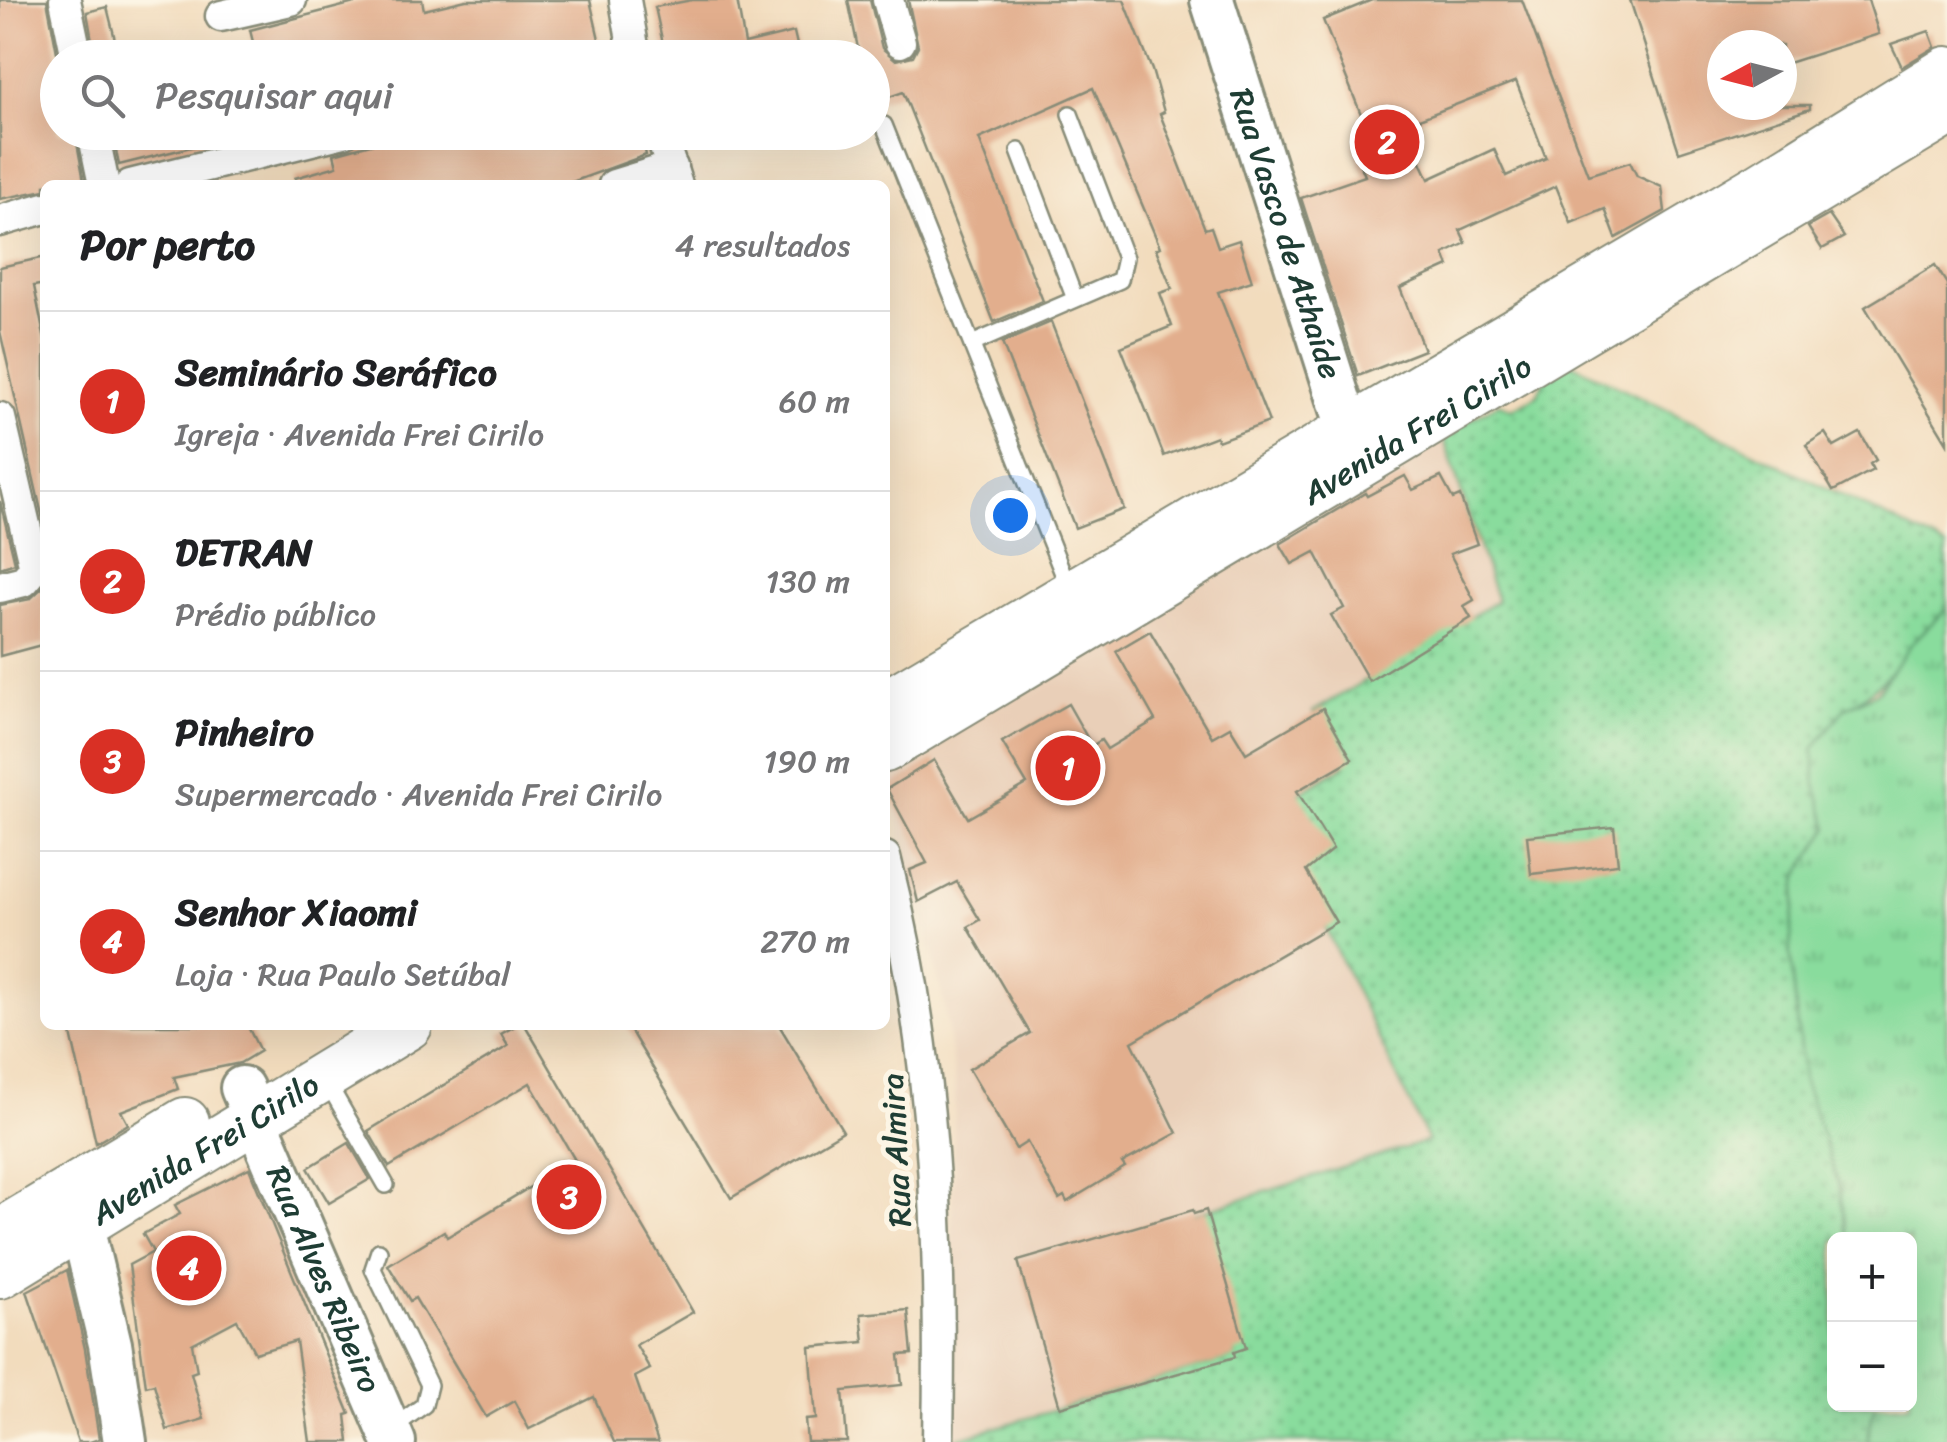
<!DOCTYPE html>
<html lang="pt">
<head>
<meta charset="utf-8">
<style>
  :root { --surface:#fff; --page:#f6f6f6; --text:#202124; --muted:#757577; --line:#e0e0e0; --accent:#d93025 }
  body { margin:0; font-family:Sriracha,sans-serif; background:var(--page); color:var(--text) }
  .controls { position:absolute; right:30px; bottom:30px; display:grid; overflow:hidden; border-radius:15px; box-shadow:0 10px 40px #0002 }
  .controls button { width:90px; height:90px; display:grid; place-items:center; padding:0; border:0; border-bottom:2px solid var(--line); background:var(--surface); color:var(--text); font:50px sans-serif }
  .compass { position:absolute; left:1707px; top:30px; width:90px; height:90px; border-radius:50%; background:var(--surface); box-shadow:0 10px 40px #0002; rotate:263deg }
  .you { position:absolute; left:1010px; top:515px; width:35px; height:35px; margin:-25px; border:8px solid #fff; border-radius:50%; background:#1a73e8; box-shadow:0 0 0 15px #1a73e833 }
  .badge { display:grid; place-items:center; width:65px; height:65px; border-radius:50%; background:var(--accent); color:#fff; font-size:32px; font-weight:700 }
  .pin { position:absolute; translate:-50% -50%; border:5px solid #fff; box-shadow:0 2px 10px #0006 }
  .list { margin:0; padding:0; list-style:none }
  h2 { display:flex; justify-content:space-between; align-items:center; height:130px; margin:0; padding:0 40px; font-size:42px }
  h2 small { font-size:32px; font-weight:400; color:var(--muted) }
  .list li { display:grid; grid-template-columns:65px 1fr auto; gap:30px; align-items:center; box-sizing:border-box; height:180px; padding:0 40px; border-top:2px solid var(--line) }
  .list b { display:block; font-size:38px; white-space:nowrap }
  .list p { margin:0; font-size:32px; white-space:nowrap; color:var(--muted) }
  .list em { font-size:32px; font-style:normal; color:var(--muted) }
  .icon { flex:none; width:55px; height:55px; fill:none; stroke:currentColor; stroke-width:2; stroke-linecap:round; stroke-linejoin:round }
  .map { position:relative; flex:none; width:1947px; height:1442px; overflow:hidden }
  .search { position:absolute; background:var(--surface); box-shadow:0 10px 40px #0002; left:40px; top:40px; width:850px; height:110px; display:flex; align-items:center; gap:25px; box-sizing:border-box; padding:0 35px; border-radius:55px; color:var(--muted); font-size:38px }
  .panel { position:absolute; background:var(--surface); box-shadow:0 10px 40px #0002; left:40px; top:180px; width:850px; height:850px; border-radius:15px }
  .map>svg:first-child { display:block }
  .built { fill:#e9cfb8 }
  .grass { fill:url(#grass-dots); stroke:#548c68; stroke-width:2.5 }
  .park { fill:url(#park-tufts); stroke:#548c68; stroke-width:2.5 }
  .building { fill:#e2ae8d; fill-rule:evenodd }
  .lines { fill:none; stroke-linecap:round; stroke-linejoin:round }
  .lane-casing { stroke:#888c78; stroke-width:20 }
  .street-casing { stroke:#888c78; stroke-width:35 }
  .secondary-casing { stroke:#888c78; stroke-width:48 }
  .primary-casing { stroke:#888c78; stroke-width:52 }
  .lane { stroke:#fff; stroke-width:15 }
  .street { stroke:#fff; stroke-width:30 }
  .secondary { stroke:#fff; stroke-width:42 }
  .primary { stroke:#fff; stroke-width:48 }
  .labels { text-anchor:middle; stroke-width:10; stroke-linejoin:round; paint-order:stroke }
  .street-label { font-size:32px; fill:#1f3d34; stroke:#fcf5e5 }
</style>
</head>
<body>
<div class="map">
<svg width="1947" height="1442" viewBox="0 0 1947 1442">
  <defs>
    <pattern id="grass-dots" width="8" height="8" patternUnits="userSpaceOnUse" patternTransform="scale(2.5)"><rect width="8" height="8" fill="#89dc9d"/><path d="M2 2h.1M6 6h.1" fill="none" stroke="#6fb481" stroke-width="1.8" stroke-linecap="round"/></pattern>
    <pattern id="park-tufts" width="24" height="20" patternUnits="userSpaceOnUse" patternTransform="scale(2.5)"><rect width="24" height="20" fill="#89dc9d"/><path d="M3 7l-1-3M5 7V3M7 7l1-3M15 17l-1-3M17 17v-4M19 17l1-3" fill="none" stroke="#6fb481"/></pattern>
  </defs>
  <rect width="100%" height="100%" fill="#fcf5e5"/>
  <filter id="ink" filterUnits="userSpaceOnUse"><feTurbulence type="fractalNoise" baseFrequency=".01" numOctaves="2"/><feDisplacementMap in="SourceGraphic" scale="20" xChannelSelector="R" yChannelSelector="G"/><feConvolveMatrix kernelMatrix="1 2 1 2 8 2 1 2 1" color-interpolation-filters="sRGB"/></filter>
  <filter id="wash" filterUnits="userSpaceOnUse"><feTurbulence type="fractalNoise" baseFrequency=".0048" numOctaves="4" result="noise"/><feDisplacementMap in="SourceGraphic" scale="40" xChannelSelector="R" yChannelSelector="G"/><feGaussianBlur stdDeviation="2.25" result="paint"/><feColorMatrix in="noise" values="0 0 0 0 0 0 0 0 0 0 0 0 0 0 0 0 0 1.4 0 .05"/><feComposite in="paint" operator="in"/></filter>
  <g filter="url(#wash)">
    <rect width="100%" height="100%" fill="#f2dcbd"/>
    <!-- built -->
    <polygon class="built" points="1443,436 1497,601 1313,711 1344,766 1261,816 1326,929 1429,1141 1194,1214 1235,1357 947,1441 955,1084 945,1007 885,766"/>
    <!-- grass -->
    <path class="grass" d="M1565,360l382,187v61c-36,36 -58,77 -103,101l-28,77 13,42 -31,48 -8,71 13,132 35,103 10,57 -14,1v164l41,1 -8,37h-920l287,-85 -40,-143 234,-73 -102,-212 -65,-113 83,-50 -31,-54 184,-111 -54,-165 56,-33 13,6 25,-14 9,-19z"/>
    <!-- park -->
    <polygon class="park" points="1947,608 1947,1442 1867,1442 1875,1405 1910,1404 1910,1240 1848,1239 1838,1182 1803,1079 1790,947 1798,876 1829,828 1816,786 1813,749 1844,709 1877,692 1911,644"/>
    <g id="blocks">
      <!-- building -->
      <g class="building">
        <polygon points="0,0 47,0 58,58 58,132 75,132 84,181 45,185 45,190 0,199"/>
        <polygon points="366,0 422,0 424,10 466,0 590,0 601,48 562,58 557,46 502,58 257,58 250,30"/>
        <polygon points="692,0 737,0 745,44 794,32 800,58 666,58 655,7"/>
        <polygon points="848,0 870,0 882,48 896,60 913,56 918,46 908,0 1124,0 1152,70 1164,112 1160,114 1205,229 1211,227 1218,247 1239,240 1252,281 1218,292 1269,422 1218,441 1216,436 1164,456 1121,347 1172,326 1160,293 1172,289 1156,249 1160,247 1093,88 979,139 1043,301 994,322 903,92 878,101 872,96 872,58 860,58"/>
        <path d="M1372,0h150l66,175 42,-13 7,14 25,11 3,24 -49,27 -11,-29 -34,14 -15,-37 -96,44 6,13 -22,11 5,12 -49,22 24,62 -66,26 -57,-178 64,-22 -12,-30 18,-7 -48,-119zM1516,81l30,77 -40,18 -12,-27 -65,30 -25,-54z"/>
        <polygon points="1630,0 1868,0 1879,34 1782,65 1782,45 1722,45 1722,105 1810,105 1810,109 1679,152"/>
        <polygon points="107,7 113,31 119,58 95,58 87,12"/>
        <polygon points="1929,31 1935,47 1902,67 1891,44"/>
        <polygon points="112,132 214,132 215,141 119,165"/>
        <polygon points="414,132 641,132 646,155 564,185 296,185 295,178 337,166 334,154"/>
        <polygon points="1829,215 1844,237 1822,249 1808,227"/>
        <polygon points="45,257 45,284 34,286 45,341 45,528 0,331 0,267"/>
        <polygon points="1935,265 1947,284 1947,443 1865,307"/>
        <polygon points="1051,322 1124,509 1075,528 1002,343"/>
        <polygon points="1825,433 1834,447 1860,433 1876,460 1870,464 1873,470 1833,491 1806,445"/>
        <polygon points="1405,476 1413,490 1441,477 1453,499 1460,496 1477,544 1450,554 1474,600 1464,606 1471,618 1369,681 1331,615 1344,608 1315,552 1292,564 1280,544 1365,493 1367,496"/>
        <polygon points="0,501 15,563 0,568"/>
        <polygon points="45,585 45,644 0,656 0,605 30,599"/>
        <polygon points="1150,631 1212,737 1230,727 1246,753 1323,708 1352,759 1297,791 1333,849 1306,871 1336,922 1132,1042 1177,1133 1122,1163 1125,1167 1067,1202 1064,1196 1059,1199 1027,1142 1016,1149 969,1069 1030,1033 968,927 980,920 957,882 918,902 910,870 927,863 887,789 934,760 968,818 1027,784 1002,742 1068,704 1092,746 1101,740 1107,749 1155,720 1116,651"/>
        <polygon points="1614,827 1618,864 1531,874 1527,836"/>
        <polygon points="69,1025 247,1025 260,1051 240,1063 174,1077 178,1089 121,1111 128,1124 96,1143"/>
        <polygon points="517,1025 525,1025 693,1312 636,1345 650,1369 635,1377 658,1442 614,1442 594,1397 529,1429 514,1401 486,1417 415,1298 410,1301 388,1265 444,1231 447,1237 575,1160 530,1083 389,1167 368,1131 508,1046 501,1034"/>
        <polygon points="627,1025 779,1025 843,1131 731,1198"/>
        <polygon points="349,1143 370,1179 329,1203 308,1168"/>
        <polygon points="249,1168 350,1414 346,1415 349,1442 310,1442 296,1341 255,1353 237,1320 192,1344 197,1371 191,1373 204,1419 167,1430 154,1384 146,1386 129,1265 153,1252 143,1234 180,1214 175,1205"/>
        <polygon points="1193,1210 1194,1214 1206,1210 1246,1348 1234,1352 1235,1357 1060,1407 1018,1261"/>
        <polygon points="67,1270 85,1349 99,1439 90,1442 78,1442 27,1291"/>
        <polygon points="908,1310 912,1354 899,1355 902,1385 843,1391 847,1442 807,1442 805,1420 816,1419 810,1347 864,1342 861,1314"/>
      </g>
    </g>
  </g>
  <g filter="url(#ink)">
    <use href="#blocks" fill-opacity="0" stroke="#888c78" stroke-width="2.5"/>
    <g class="lines">
      <!-- lane casing -->
      <g class="lane-casing">
        <g id="lane">
          <polyline points="884,125 1070,591"/>
          <polyline points="1019,151 1075,299"/>
          <polyline points="972,344 1120,280 1125,258 1070,114"/>
          <polyline points="327,1082 386,1185"/>
          <polyline points="379,1251 373,1269 429,1385 424,1405 391,1429"/>
        </g>
      </g>
      <!-- street casing -->
      <g class="street-casing">
        <g id="street">
          <polyline points="65,0 77,58"/>
          <polyline points="625,0 635,58"/>
          <polyline points="888,0 900,42"/>
          <polyline points="221,16 291,0"/>
          <polyline points="93,132 104,185"/>
          <polyline points="660,132 677,185"/>
          <polyline points="130,185 344,132"/>
          <polyline points="614,185 672,167"/>
          <polyline points="0,221 45,208"/>
          <polyline points="0,418 35,568 24,581 0,587"/>
          <path d="M885,857c50,198 57,383 53,585"/>
        </g>
      </g>
      <!-- secondary casing -->
      <g class="secondary-casing">
        <g id="secondary">
          <path id="s1" d="M1212,0l137,431 14,29"/>
          <path id="s2" d="M242,1088l152,354"/>
          <polyline points="74,1193 110,1344 125,1442"/>
        </g>
      </g>
      <!-- primary casing -->
      <g class="primary-casing">
        <g id="primary">
          <polyline points="885,705 1760,187 1947,71"/>
          <path id="s3" d="M885,748l1062,-636"/>
          <polyline points="0,1233 185,1122"/>
          <path id="s4" d="M0,1274l408,-249"/>
        </g>
      </g>
      <!-- lane -->
      <use href="#lane" class="lane"/>
      <!-- street -->
      <use href="#street" class="street"/>
      <!-- secondary -->
      <use href="#secondary" class="secondary"/>
      <!-- primary -->
      <use href="#primary" class="primary"/>
    </g>
  </g>
  <g class="labels">
    <!-- street labels -->
    <g class="street-label">
      <text dy="11" stroke="none"><textPath href="#s1" startOffset="245">Rua Vasco de Athaíde</textPath></text>
      <text dy="11" stroke="none"><textPath href="#s3" startOffset="620">Avenida Frei Cirilo</textPath></text>
      <text dy="11" stroke="none"><textPath href="#s4" startOffset="240">Avenida Frei Cirilo</textPath></text>
      <text transform="translate(896 1150) rotate(-93)" y="11">Rua Almira</text>
      <text dy="11" stroke="none"><textPath href="#s2" startOffset="208">Rua Alves Ribeiro</textPath></text>
    </g>
  </g>
</svg>
<div class="controls">
<button>+</button>
<button>−</button>
</div>
<svg class="compass" viewBox="-18 -18 36 36"><path d="M0-13l5 13h-10z" fill="#e53935"/><path d="M0 13l5-13h-10z" fill="#757577"/></svg>
<div class="you"></div>
<div class="pin badge" style="left:1068px;top:768px">1</div>
<div class="pin badge" style="left:1387px;top:142px">2</div>
<div class="pin badge" style="left:569px;top:1197px">3</div>
<div class="pin badge" style="left:189px;top:1268px">4</div>
<div class="search"><svg class="icon" aria-label="search" viewBox="0 0 24 24"><circle cx="10" cy="10" r="6"/><path d="M15 15l6 6"/></svg>Pesquisar aqui</div>
<section class="panel">
<h2>Por perto<small>4 resultados</small></h2>
<ul class="list">
<li><span class="badge">1</span><div><b>Seminário Seráfico</b><p>Igreja · Avenida Frei Cirilo</p></div><em>60 m</em></li>
<li><span class="badge">2</span><div><b>DETRAN</b><p>Prédio público</p></div><em>130 m</em></li>
<li><span class="badge">3</span><div><b>Pinheiro</b><p>Supermercado · Avenida Frei Cirilo</p></div><em>190 m</em></li>
<li><span class="badge">4</span><div><b>Senhor Xiaomi</b><p>Loja · Rua Paulo Setúbal</p></div><em>270 m</em></li>
</ul>
</section>
</div>
</body>
</html>
